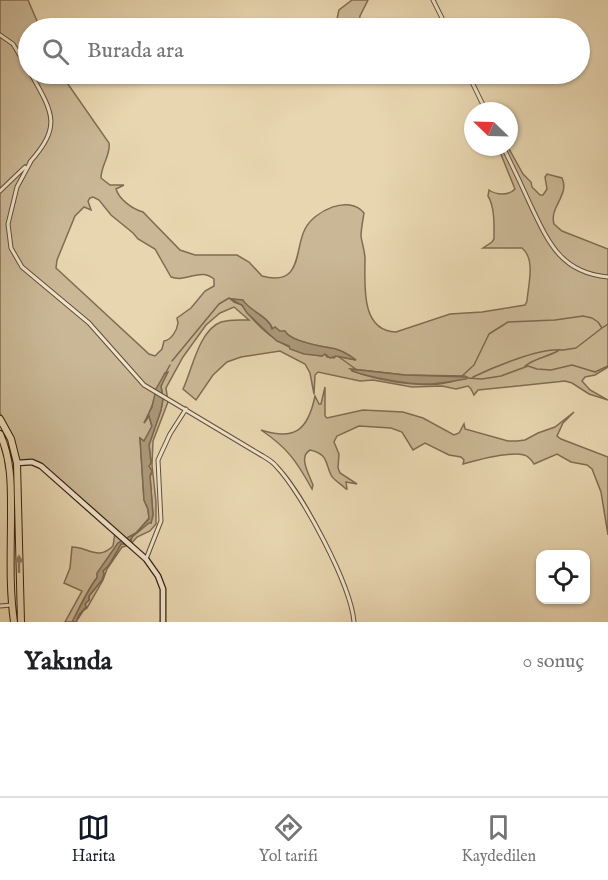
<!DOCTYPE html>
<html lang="tr">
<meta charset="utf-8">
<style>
:root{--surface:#fff;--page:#f2f2f2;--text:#202124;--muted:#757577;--line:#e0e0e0;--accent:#111827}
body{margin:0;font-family:"IM FELL English",serif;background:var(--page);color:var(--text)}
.controls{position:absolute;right:18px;bottom:18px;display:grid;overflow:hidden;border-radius:12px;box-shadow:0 2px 4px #0004}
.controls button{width:54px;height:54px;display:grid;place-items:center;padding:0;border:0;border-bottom:2px solid var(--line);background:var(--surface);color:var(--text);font:30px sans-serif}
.compass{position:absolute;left:464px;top:102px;width:54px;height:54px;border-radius:50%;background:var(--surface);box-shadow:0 2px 4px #0004;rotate:293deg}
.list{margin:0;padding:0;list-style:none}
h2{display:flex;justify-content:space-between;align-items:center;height:78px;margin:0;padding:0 24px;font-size:26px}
h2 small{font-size:20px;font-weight:400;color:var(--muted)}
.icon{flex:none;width:33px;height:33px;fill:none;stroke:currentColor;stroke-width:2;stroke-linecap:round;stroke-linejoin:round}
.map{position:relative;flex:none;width:608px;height:622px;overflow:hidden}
.search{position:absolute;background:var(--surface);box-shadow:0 2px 4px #0004;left:18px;right:18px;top:18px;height:66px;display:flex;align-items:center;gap:15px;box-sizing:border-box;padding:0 21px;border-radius:33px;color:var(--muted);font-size:22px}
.sheet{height:174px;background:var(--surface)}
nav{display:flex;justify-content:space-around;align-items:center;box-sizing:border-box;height:84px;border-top:2px solid var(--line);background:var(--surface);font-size:16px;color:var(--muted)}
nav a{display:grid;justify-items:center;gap:3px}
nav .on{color:var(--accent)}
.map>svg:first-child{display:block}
</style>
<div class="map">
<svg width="608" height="622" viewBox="0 0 608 622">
<rect width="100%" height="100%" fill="#e8d6b0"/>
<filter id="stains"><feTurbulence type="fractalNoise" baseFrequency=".00333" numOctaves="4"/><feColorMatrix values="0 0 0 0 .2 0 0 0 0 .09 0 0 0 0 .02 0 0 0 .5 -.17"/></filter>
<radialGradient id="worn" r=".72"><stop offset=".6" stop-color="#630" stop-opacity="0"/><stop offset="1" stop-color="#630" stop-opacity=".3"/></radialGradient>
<!-- green -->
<path fill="#cab795" stroke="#806c52" stroke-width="1.5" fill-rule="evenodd" d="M 0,0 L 28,0 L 40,28 L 28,28 L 28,74 L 61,74 L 109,143 C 111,155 101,165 101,178 L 110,185 L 124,185 L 116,189 C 119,199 132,209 143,212 L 180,250 L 195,255 L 237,255 L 249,262 L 262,276 C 303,287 294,250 305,229 C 314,211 349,194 364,213 C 363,220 361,229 361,236 C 362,244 365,251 365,259 C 365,284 360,331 396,332 L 450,314 L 482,312 L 525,305 L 527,301 C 528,286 536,259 522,248 L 483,248 L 492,242 L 494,239 C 494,226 495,207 488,196 L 489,190 C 496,195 509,196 515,189 L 498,147 L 508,147 L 523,174 L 531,182 L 532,187 L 540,195 L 543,195 L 547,189 L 545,177 L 547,174 L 562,178 C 570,195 549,207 554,224 L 562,231 L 608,249 L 608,367 L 595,375 L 585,377 L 582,381 L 590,390 L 608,400 L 589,394 L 572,383 L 565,381 L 478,390 L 474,395 L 471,389 L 468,386 L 456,389 L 442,386 L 412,387 L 373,380 L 360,381 L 318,372 L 315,375 L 314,394 L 310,373 L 305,364 L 280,351 L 241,357 L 227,362 L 213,375 L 196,400 L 183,389 C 192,370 199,330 221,322 C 231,319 240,320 249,320 L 234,307 L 220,313 L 206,325 L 183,357 L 166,388 L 168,402 L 153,441 L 152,465 L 156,502 L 156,524 L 150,531 L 137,537 L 130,545 L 122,547 L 107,569 L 103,580 L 87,608 L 83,611 L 76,622 L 79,615 L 86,607 L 85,603 L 89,600 L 89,596 L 102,580 L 104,574 L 103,571 L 110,563 L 121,544 L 131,542 L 132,537 L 149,522 L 151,523 L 153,515 L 150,476 L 152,473 L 149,466 L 151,462 L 149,445 L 161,410 L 163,399 L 161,386 L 167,373 L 165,373 C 157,390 153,407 144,423 L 149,416 L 152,427 L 144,441 L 140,438 L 144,500 L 148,509 L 149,518 L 136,533 L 118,543 L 98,573 L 97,578 C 92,582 76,613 74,620 L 72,622 L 65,622 L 82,591 L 64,583 L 70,568 L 72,547 C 88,547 98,561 113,546 L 115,533 L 35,463 L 20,463 L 14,439 L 0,413 ZM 93,197 L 99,200 L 111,215 L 133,233 L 138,239 L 155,249 L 171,277 C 187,283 200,267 214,279 L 214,286 L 205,291 L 191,308 L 177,318 L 178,323 C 177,331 171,340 164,341 L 162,349 L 155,356 L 149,354 L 56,268 L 57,260 L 75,216 L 84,207 L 91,210 L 88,201 L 90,198 ZM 231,299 L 242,300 C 249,311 268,316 273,329 L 276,328 L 280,332 L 285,331 C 290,341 319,346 330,348 C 339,349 349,355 356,360 L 336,356 L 334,358 L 327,357 L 325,354 L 322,356 C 288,352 261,333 242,305 L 234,302 ZM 352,369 L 405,375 L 464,376 C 437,393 381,381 352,371 Z
M 352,0 L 368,0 L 360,16 L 359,28 L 341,28 L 336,23 L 339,10 Z
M 325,387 L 325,416 L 327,418 L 363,410 L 403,412 L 423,418 L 454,435 L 459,433 L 464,424 L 465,429 L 508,441 L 517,441 L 525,440 L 538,433 L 555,427 L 574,412 L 563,423 L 557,436 L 561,439 L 608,457 L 608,535 L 601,492 L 592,469 L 587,465 L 571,462 L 557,454 L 534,464 C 532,461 529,456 524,455 C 509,451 477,460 463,464 L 464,460 L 461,457 L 449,455 L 425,443 L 413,450 L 402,432 L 391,428 L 359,426 L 337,436 L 334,442 L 339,454 L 338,468 L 340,473 L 357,484 L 346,482 L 347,489 L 346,489 C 342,484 334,481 331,475 C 325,462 328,454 310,450 C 298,457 309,474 313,485 L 312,489 C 297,462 288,448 261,430 C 295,441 308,430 315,396 L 319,404 L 321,404 Z"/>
<!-- water -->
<path fill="#ab9879" stroke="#7c684f" stroke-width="1.5" d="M 230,299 L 243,300 C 249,311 269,316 272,329 L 275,327 L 280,331 L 285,331 C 289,341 319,346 331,348 C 339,349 350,355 356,360 L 336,356 L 330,358 L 325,354 L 322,356 L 304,354 L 290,349 L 289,346 L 277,341 L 269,334 L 247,313 L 242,305 Z
M 350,369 L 405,375 L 467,377 L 466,379 C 452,381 438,385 423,384 C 410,384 358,376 350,369 Z
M 168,372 L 161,386 L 163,399 L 161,410 L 149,445 L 151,463 L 149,466 L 152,471 L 150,476 L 153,515 L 151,523 L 149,523 L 132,537 L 128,544 L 121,544 L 109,565 L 103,571 L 104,574 L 102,580 L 89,596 L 89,600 L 85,604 L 86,607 L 79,615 L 76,622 L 72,622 C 75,616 93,581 97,578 L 97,573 L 118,543 L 136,533 L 149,519 L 148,509 L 144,500 L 140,438 L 144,441 L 152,426 L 149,416 L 144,423 L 152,407 L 156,389 L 165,373 Z"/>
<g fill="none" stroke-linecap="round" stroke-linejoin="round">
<!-- stream -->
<path stroke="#7c684f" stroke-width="1.5" d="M 563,350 L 576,348 L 602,328
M 339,357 L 357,370
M 172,361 L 219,304 L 229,298 L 231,299
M 525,366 C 535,358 547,357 558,351
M 165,374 L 170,365
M 462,376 L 474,365 L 489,334 L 508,322 L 555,320 L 583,316 L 592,318 L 598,322 L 602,328 L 608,324
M 473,377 C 494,367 539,348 562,350
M 467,378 L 482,379 L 501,376 L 528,366 L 537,369 L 551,370 L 572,365 L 595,372 L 608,366"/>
<!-- street casing -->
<g stroke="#624e37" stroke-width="5">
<path id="street" d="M 433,0 L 447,28
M 0,35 L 13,44 L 28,69
M 468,74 L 486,111
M 503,147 C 513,167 522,186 531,206 C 549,244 562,273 608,277
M 31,161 L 17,187 L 8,224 L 11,248 L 22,267 L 89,323 L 144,385 L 261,455 C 266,458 272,461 276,466 C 302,493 351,585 354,622
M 30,162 C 62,126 53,113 31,74
M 0,191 L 25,167
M 146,559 L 161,521 L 158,460 L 170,434 L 186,409
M 0,606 L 12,605"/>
</g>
<!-- secondary casing -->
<g stroke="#35210f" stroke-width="7">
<path id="secondary" d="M 17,463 L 32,462 L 41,466 L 146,559 L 158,576 L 163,589 L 163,622"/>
</g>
<!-- highway casing -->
<g stroke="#35210f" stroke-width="8">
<path id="highway" d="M 0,419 L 11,439 L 17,463 L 21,622
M 0,434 C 12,461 11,487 11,516 C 11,551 9,587 14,622"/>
</g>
<!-- street -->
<use href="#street" stroke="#f0e4cc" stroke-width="3"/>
<!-- secondary -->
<use href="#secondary" stroke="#f0e4cc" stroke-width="4.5"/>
<!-- highway -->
<use href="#highway" stroke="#e8d6b0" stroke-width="6"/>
</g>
<!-- one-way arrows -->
<defs><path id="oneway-solid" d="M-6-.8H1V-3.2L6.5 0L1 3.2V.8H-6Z" transform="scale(1.5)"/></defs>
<use fill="#8e7c60" href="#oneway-solid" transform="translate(19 564) rotate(-90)"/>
<rect width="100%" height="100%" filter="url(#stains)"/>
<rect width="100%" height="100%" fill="url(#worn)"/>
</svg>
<div class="controls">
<button><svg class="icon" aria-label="locate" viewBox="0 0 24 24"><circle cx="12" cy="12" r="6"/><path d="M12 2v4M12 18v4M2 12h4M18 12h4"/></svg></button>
</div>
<svg class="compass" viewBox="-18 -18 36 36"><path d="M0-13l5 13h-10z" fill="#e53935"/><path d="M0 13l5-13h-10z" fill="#757577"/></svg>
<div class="search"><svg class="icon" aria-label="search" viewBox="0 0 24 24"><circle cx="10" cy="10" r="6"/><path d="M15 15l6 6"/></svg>Burada ara</div>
</div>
<section class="sheet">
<h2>Yakında<small>0 sonuç</small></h2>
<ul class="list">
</ul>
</section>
<nav>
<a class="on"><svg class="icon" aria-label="map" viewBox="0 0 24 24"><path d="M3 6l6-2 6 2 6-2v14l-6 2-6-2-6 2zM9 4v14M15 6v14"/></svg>Harita</a>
<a><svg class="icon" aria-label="directions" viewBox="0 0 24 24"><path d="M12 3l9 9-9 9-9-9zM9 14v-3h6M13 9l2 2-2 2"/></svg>Yol tarifi</a>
<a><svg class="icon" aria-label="saved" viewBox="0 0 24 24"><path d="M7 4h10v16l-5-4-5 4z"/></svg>Kaydedilen</a>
</nav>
